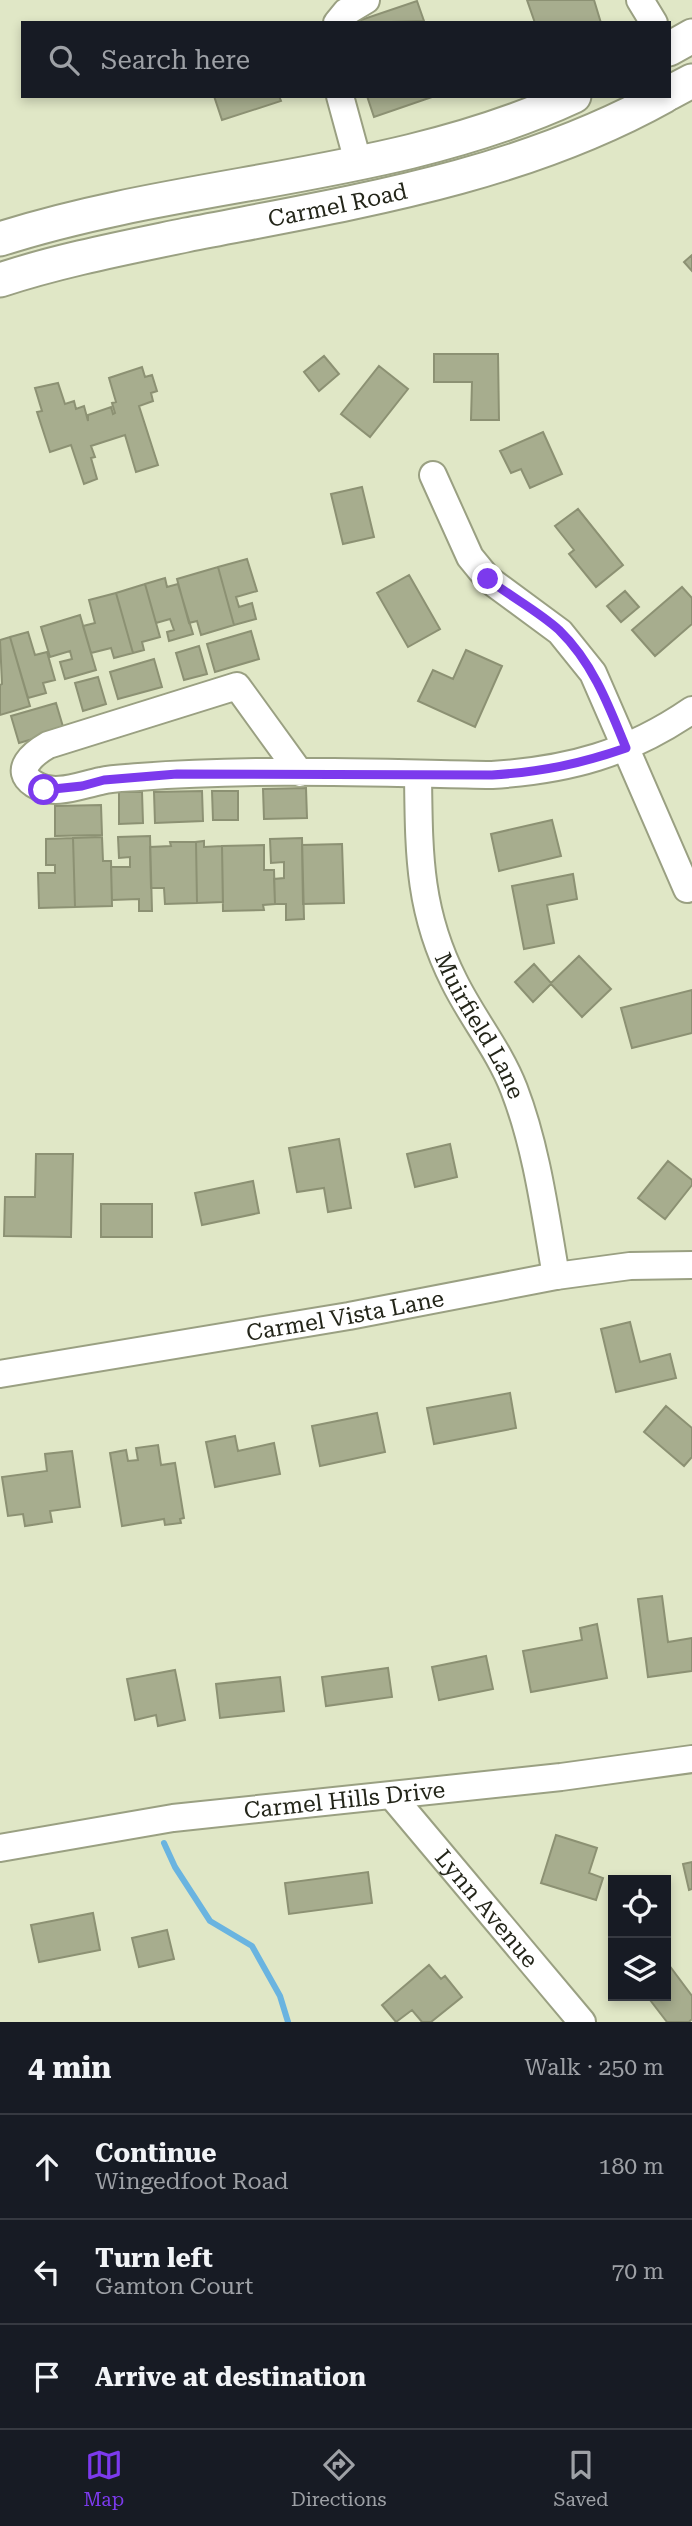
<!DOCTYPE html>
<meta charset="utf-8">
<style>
:root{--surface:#171b24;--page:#20242c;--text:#f1f3f6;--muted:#9ea1a6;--line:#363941;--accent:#7c3aed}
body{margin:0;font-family:"Roboto Serif",serif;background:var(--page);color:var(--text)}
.controls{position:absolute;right:21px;bottom:21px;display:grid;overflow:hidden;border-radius:0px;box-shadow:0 4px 10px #0003}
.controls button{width:63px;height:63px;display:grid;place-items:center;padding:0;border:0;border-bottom:2px solid var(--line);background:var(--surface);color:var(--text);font:35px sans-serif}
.stop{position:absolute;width:21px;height:21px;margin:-16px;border:5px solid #7c3aed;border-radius:50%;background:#fff}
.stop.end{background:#7c3aed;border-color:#fff;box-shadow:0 2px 7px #0008}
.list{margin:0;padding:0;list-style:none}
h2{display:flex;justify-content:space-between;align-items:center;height:91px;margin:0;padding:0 28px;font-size:30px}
h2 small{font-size:23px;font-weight:400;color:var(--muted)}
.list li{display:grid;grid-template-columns:46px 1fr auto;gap:21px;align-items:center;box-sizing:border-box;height:105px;padding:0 28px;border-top:2px solid var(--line)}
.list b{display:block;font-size:26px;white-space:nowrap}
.list p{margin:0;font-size:23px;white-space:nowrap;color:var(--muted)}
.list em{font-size:23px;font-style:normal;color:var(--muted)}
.icon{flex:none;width:38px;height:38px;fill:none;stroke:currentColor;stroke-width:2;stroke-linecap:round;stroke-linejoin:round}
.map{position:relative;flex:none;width:692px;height:2022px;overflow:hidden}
.search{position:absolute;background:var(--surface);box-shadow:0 4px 10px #0003;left:21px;right:21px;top:21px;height:77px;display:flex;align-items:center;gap:18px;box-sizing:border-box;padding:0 24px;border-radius:0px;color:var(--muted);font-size:26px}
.sheet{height:406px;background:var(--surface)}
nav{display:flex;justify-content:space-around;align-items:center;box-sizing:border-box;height:98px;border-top:2px solid var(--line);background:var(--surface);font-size:19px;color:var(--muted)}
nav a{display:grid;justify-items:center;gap:4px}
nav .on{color:var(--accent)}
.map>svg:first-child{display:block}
</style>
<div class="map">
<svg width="692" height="2022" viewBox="0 0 692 2022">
<rect width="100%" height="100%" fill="#e0e7c6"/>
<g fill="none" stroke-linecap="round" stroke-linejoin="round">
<!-- stream -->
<path stroke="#6ab4e0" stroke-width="6" d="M 164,1843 L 175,1867 L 210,1921 L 252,1946 L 280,1996 L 288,2022"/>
</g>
<!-- building -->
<path fill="#a7ad8e" stroke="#8c9173" stroke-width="2" d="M 527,0 L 594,0 L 601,23 L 535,23 Z
M 417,1 L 424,21 L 358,23 L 358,21 Z
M 214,96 L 279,96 L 281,101 L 222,120 Z
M 367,96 L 432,96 L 432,97 L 374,117 Z
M 692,255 L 692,271 L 684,262 Z
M 434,354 L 498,354 L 499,420 L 471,420 L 472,382 L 434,382 Z
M 324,356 L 339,374 L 319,391 L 304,372 Z
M 379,366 L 408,389 L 370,437 L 341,414 Z
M 142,367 L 145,377 L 152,375 L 157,391 L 151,393 L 153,401 L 139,406 L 158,465 L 136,472 L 125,435 L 91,446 L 95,457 L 91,458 L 97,479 L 84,484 L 71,445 L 50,452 L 37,412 L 42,411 L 35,388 L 58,383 L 65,404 L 74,401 L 76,409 L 84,406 L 88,421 L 88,415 L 111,407 L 113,414 L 115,413 L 112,403 L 116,402 L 109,378 Z
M 543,432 L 562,474 L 530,488 L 521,469 L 511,473 L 500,451 Z
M 362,487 L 374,537 L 343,544 L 331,494 Z
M 578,509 L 623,565 L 596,587 L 569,554 L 574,550 L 555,526 Z
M 247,559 L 257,591 L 236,597 L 239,607 L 252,603 L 256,619 L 234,625 L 218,567 Z
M 218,567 L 234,625 L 201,635 L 197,621 L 189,623 L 177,579 Z
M 409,575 L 440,629 L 408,647 L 377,593 Z
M 165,578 L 167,587 L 178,584 L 193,634 L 169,641 L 167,632 L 174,630 L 170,619 L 156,623 L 145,584 Z
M 145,584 L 160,637 L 142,642 L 144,650 L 133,653 L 116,593 Z
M 682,587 L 692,598 L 692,624 L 655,656 L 632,630 Z
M 625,591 L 639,607 L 621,622 L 607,606 Z
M 116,593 L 133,653 L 114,658 L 111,648 L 91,653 L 83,626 L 95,623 L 89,600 Z
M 80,615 L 96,670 L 65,679 L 60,662 L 72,659 L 70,651 L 50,657 L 41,627 Z
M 251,631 L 259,659 L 215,672 L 207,644 Z
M 28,632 L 35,655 L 47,652 L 55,680 L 43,683 L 46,693 L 28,698 L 10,637 Z
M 10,637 L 30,706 L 0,715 L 0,685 L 2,684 L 0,640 Z
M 199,646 L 207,674 L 184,680 L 176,653 Z
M 466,650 L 502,666 L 475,727 L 418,701 L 433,670 L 453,679 Z
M 154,659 L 162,687 L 118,699 L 110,672 Z
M 98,677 L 106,704 L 83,711 L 75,683 Z
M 56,703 L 64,730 L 19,743 L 11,716 Z
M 306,788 L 307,818 L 264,819 L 263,789 Z
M 202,791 L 203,821 L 155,823 L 154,792 Z
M 212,791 L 238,791 L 238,820 L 213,820 Z
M 119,792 L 142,792 L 143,823 L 119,824 Z
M 101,805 L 102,835 L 55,836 L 55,806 Z
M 552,820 L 561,856 L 499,871 L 491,834 Z
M 150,836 L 152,911 L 139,911 L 139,899 L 112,900 L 111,867 L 130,867 L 130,857 L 119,858 L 118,837 Z
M 102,837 L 103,861 L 111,861 L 112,906 L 75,907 L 73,838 Z
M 73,838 L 75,907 L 39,908 L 38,873 L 55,873 L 55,865 L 46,865 L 46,839 Z
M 302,838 L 304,919 L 286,920 L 286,904 L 275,904 L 274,879 L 284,878 L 284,862 L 271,863 L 270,839 Z
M 204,841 L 204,847 L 222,846 L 223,902 L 197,903 L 196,842 Z
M 170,842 L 196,842 L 197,903 L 165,904 L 164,888 L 151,888 L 150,847 L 171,846 Z
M 342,844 L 344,903 L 303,904 L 302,845 Z
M 264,845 L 264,870 L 274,870 L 275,904 L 263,905 L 264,910 L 223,911 L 222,846 Z
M 573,874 L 577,899 L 547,905 L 554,943 L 524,949 L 512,886 Z
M 579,956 L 611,989 L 582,1017 L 551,984 L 533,1002 L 515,982 L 534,964 L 551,983 Z
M 692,990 L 692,1033 L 632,1048 L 621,1008 Z
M 339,1139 L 351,1208 L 328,1212 L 324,1188 L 297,1192 L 289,1148 Z
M 450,1144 L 457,1177 L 415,1187 L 407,1154 Z
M 36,1154 L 73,1154 L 71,1237 L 4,1236 L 5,1197 L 35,1197 Z
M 668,1161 L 692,1180 L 692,1185 L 665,1219 L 638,1198 Z
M 253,1181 L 259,1213 L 202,1225 L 195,1193 Z
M 101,1204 L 152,1204 L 152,1237 L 101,1237 Z
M 630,1322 L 640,1362 L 670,1354 L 676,1378 L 616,1392 L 601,1329 Z
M 510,1393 L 516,1428 L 434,1444 L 427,1408 Z
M 666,1406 L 692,1428 L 692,1457 L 684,1466 L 644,1432 Z
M 377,1413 L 385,1452 L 320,1466 L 312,1426 Z
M 235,1436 L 238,1451 L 274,1443 L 280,1474 L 215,1487 L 206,1442 Z
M 158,1445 L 161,1465 L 175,1463 L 184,1518 L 180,1519 L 181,1523 L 165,1525 L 164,1519 L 122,1526 L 110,1453 L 126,1450 L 128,1461 L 138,1460 L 136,1448 Z
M 72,1451 L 80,1507 L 50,1511 L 52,1522 L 25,1526 L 23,1514 L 8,1516 L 2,1477 L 47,1471 L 45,1454 Z
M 662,1596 L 668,1642 L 692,1638 L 692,1671 L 648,1677 L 638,1599 Z
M 597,1624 L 607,1678 L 531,1692 L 523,1651 L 582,1640 L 580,1628 Z
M 486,1656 L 493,1689 L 439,1700 L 432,1667 Z
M 388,1668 L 392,1697 L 326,1706 L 322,1677 Z
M 175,1670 L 185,1720 L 158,1726 L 156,1715 L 135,1720 L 127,1679 Z
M 280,1677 L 284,1711 L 220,1718 L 216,1684 Z
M 556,1835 L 597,1848 L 589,1873 L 603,1878 L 596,1900 L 541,1883 Z
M 692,1862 L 692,1889 L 689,1890 L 683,1864 Z
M 368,1872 L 372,1903 L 289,1914 L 285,1883 Z
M 93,1913 L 100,1950 L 39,1962 L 31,1925 Z
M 167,1930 L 174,1959 L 139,1967 L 132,1938 Z
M 666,1961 L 692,1996 L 692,2019 L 689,2022 L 667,2022 L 647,1996 L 666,1996 Z
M 429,1965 L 441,1979 L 445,1976 L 462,1997 L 431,2022 L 422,2022 L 412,2010 L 396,2022 L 382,2005 Z"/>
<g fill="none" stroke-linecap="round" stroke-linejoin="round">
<!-- minor casing -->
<g stroke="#9aa082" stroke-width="30">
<g id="minor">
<path d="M 640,0 L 654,23"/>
<path d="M 337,23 L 346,12 L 366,0"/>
<path d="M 340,96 L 358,162"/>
<path d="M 433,475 L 470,557 L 488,579 L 560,632 L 593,673 L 687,889"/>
<path d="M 300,773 L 237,686 L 48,745 C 34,753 12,770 34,784 C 54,797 80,785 101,781 C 113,778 126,778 139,777 C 256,768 375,773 492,775 C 569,770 628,754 692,710"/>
<path id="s1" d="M 418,774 C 419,852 418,910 454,981 C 472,1018 499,1050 514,1089 C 537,1149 545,1213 556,1276"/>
<path id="s2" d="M 0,1374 L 349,1316 L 556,1276 L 630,1266 L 692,1265"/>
<path id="s3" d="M 392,1796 L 582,2022"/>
<path id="s4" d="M 0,1848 L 173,1818 L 561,1777 L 692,1759"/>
</g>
</g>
<!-- major casing -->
<g stroke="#9aa082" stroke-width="37">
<g id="major">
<path d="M 669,49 L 692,36"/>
<path d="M 669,93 L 692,81"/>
<path d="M 0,239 C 188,179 393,180 574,96"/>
<path id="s5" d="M 0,280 C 61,260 124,248 186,235 C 349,203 517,178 664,96"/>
</g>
</g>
<!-- minor -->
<use href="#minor" stroke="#fff" stroke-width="26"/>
<!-- major -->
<use href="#major" stroke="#fff" stroke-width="33"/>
</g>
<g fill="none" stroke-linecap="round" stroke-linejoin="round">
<!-- route -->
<path stroke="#7c3aed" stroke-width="9" d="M 44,790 L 82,786 L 104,780 L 177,774 L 492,775 C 541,772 580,764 626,748 C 609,706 593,663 559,630 C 538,611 511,597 488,579"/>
</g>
<g text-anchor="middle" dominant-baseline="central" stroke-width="7" stroke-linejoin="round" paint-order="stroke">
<!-- street labels -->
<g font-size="23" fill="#232519" stroke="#eef4d3">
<text stroke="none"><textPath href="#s5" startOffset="346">Carmel Road</textPath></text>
<text stroke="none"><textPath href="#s1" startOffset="264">Muirfield Lane</textPath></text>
<text stroke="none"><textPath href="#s2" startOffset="350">Carmel Vista Lane</textPath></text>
<text stroke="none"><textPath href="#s4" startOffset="348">Carmel Hills Drive</textPath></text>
<text stroke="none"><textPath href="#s3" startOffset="147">Lynn Avenue</textPath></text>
</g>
</g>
</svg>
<div class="controls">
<button><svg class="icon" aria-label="locate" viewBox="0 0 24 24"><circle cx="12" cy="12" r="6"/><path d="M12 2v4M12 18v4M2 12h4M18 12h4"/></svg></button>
<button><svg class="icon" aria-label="layers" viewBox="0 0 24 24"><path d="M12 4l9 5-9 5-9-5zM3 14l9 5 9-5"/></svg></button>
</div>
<div class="stop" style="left:44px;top:790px"></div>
<div class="stop end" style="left:488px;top:579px"></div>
<div class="search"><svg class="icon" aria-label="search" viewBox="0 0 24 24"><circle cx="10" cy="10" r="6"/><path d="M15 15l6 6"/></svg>Search here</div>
</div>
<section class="sheet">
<h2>4 min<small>Walk · 250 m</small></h2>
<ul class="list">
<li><svg class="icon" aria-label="ahead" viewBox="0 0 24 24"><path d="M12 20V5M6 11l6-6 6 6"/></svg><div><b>Continue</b><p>Wingedfoot Road</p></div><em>180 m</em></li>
<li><svg class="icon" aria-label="left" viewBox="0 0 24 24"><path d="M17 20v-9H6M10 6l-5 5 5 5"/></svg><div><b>Turn left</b><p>Gamton Court</p></div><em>70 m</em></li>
<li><svg class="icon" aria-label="arrive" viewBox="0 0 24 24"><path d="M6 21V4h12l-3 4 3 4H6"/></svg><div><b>Arrive at destination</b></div></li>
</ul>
</section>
<nav>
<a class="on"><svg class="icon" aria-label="map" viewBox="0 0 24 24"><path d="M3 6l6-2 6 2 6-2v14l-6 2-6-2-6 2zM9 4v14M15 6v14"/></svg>Map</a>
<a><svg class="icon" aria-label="directions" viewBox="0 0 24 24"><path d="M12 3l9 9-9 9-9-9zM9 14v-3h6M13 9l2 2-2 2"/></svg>Directions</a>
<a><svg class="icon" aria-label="saved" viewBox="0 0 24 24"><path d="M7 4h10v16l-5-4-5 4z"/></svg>Saved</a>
</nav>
